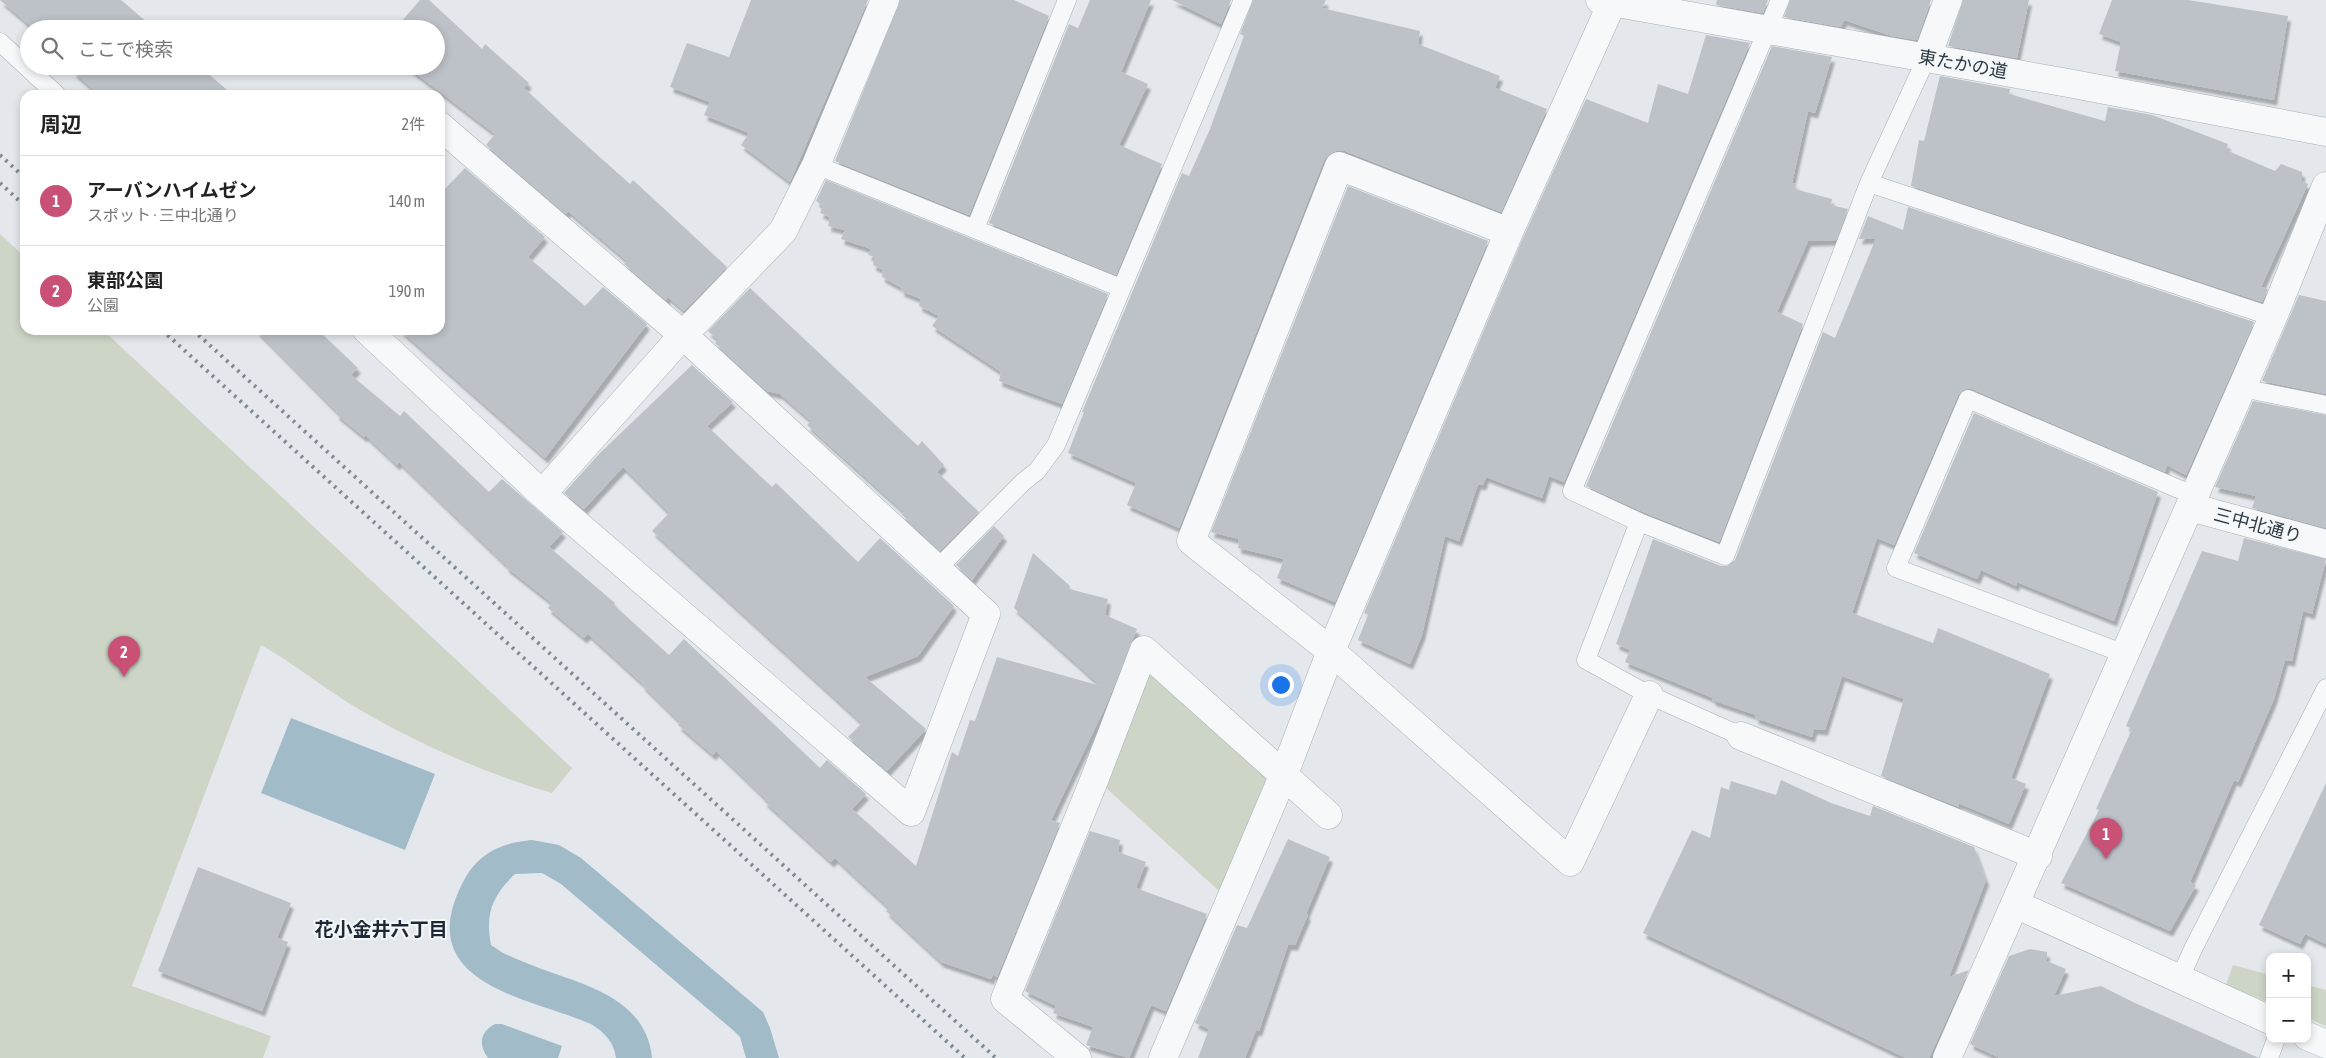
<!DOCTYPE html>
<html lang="ja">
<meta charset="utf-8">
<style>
:root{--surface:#fff;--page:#f2f2f2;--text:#222;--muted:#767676;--line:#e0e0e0;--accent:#c95176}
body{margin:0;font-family:"Asap Condensed","Noto Sans JP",sans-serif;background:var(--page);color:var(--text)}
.controls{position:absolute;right:15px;bottom:15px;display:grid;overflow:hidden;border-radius:10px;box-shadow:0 2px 8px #0003}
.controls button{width:45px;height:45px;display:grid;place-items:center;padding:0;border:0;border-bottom:1px solid var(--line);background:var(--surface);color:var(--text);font:25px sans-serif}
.you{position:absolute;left:1280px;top:684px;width:18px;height:18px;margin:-12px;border:4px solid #fff;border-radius:50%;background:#1a73e8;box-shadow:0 0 0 8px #1a73e833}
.badge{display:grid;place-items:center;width:32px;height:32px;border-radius:50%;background:var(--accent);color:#fff;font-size:16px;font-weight:700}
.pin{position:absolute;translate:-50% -41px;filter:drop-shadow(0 1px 2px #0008)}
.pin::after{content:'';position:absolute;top:26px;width:18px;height:15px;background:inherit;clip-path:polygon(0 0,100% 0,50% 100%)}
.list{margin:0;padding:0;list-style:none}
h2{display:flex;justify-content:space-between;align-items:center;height:65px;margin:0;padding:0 20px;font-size:21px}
h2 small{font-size:16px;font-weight:400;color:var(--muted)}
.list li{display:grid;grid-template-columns:32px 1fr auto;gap:15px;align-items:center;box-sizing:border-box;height:90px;padding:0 20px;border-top:1px solid var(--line)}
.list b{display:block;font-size:19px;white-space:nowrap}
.list p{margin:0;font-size:16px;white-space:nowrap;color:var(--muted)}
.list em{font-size:16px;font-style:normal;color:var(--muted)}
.icon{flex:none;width:28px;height:28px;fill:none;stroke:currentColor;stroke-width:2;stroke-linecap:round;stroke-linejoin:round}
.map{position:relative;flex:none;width:2326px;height:1058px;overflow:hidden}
.search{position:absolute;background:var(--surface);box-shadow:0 2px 8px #0003;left:20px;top:20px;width:425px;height:55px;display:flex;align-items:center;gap:12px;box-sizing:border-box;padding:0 18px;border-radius:28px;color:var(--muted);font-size:19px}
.panel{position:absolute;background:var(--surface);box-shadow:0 2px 8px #0003;left:20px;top:90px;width:425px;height:245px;border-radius:15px}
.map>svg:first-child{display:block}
</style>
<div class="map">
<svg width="2326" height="1058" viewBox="0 0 2326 1058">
<defs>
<filter id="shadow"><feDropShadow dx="3" dy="5.5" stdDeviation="1" flood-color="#0004"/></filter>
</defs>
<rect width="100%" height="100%" fill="#e4e8ec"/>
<!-- green -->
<path fill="#ccd5c6" d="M 0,234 L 25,257 L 25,330 L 103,330 L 572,768 L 552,793 C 484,773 421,745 360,710 C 326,690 295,664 261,645 L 132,986 L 271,1036 L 263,1058 L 0,1058 Z
M 1144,650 L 1284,774 L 1229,900 L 1095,778 Z
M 2233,965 L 2270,975 L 2270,1003 L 2226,985 Z
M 2307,985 L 2326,990 L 2326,1026 L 2307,1018 Z"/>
<!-- water -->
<path fill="#a1bbc9" d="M 291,718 L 435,774 L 405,850 L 261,793 Z
M 532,840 L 559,845 L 581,858 L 763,1012 L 770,1028 L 779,1058 L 746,1058 L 740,1037 L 734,1031 L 561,884 L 542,873 L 515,874 C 492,896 485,914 491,945 L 503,953 C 519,960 536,967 553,973 C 596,988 647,1004 652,1058 L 616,1058 C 614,1042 605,1033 591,1024 C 527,997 412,984 462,884 C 477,854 499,843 532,840 Z
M 495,1024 L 502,1024 L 562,1046 L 558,1058 L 488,1058 C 478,1044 480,1032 495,1024 Z"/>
<!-- building -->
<path fill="#bcc2c8" filter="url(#shadow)" d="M 0,0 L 121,0 L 155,29 L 34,29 Z
M 420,0 L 429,0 L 482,49 L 485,44 L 529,83 L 524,88 L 575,135 L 630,184 L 633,180 L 727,267 L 684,311 L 668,297 L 666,300 L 624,264 L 627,261 L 568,211 L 566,214 L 486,145 L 495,134 L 406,66 L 436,66 L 436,29 L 395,29 Z
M 751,0 L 868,0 L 790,182 L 741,145 L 749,133 L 704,115 L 710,102 L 670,87 L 687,43 L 729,57 Z
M 900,0 L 1014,0 L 1049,16 L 969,215 L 835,161 Z
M 1090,0 L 1151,0 L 1121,72 L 1148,84 L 1119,145 L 1162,164 L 1116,275 L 989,223 L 1069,24 L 1078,28 Z
M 1172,0 L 1231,0 L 1221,24 Z
M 1253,0 L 1326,0 L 1322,8 L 1420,31 L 1418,44 L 1500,76 L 1495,88 L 1547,109 L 1501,212 L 1345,151 L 1336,151 L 1329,154 L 1324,160 L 1179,528 L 1127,505 L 1136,483 L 1068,453 L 1084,412 L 1082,412 L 1182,173 L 1189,176 L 1210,129 L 1244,36 L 1240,34 Z
M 1717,0 L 1768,0 L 1763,13 L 1716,5 Z
M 1790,0 L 1931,0 L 1917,40 L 1892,36 L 1844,20 L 1841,27 L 1784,17 Z
M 1963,0 L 2029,0 L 2017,58 L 1948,46 Z
M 2112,0 L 2188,0 L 2288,16 L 2274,100 L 2115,71 L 2121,42 L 2099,34 Z
M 1706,35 L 1750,43 L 1564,482 L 1549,476 L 1542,498 L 1486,477 L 1483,485 L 1478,484 L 1459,541 L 1445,536 L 1422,635 L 1410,664 L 1358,640 L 1368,615 L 1364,613 L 1523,238 L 1586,99 L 1648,123 L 1658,84 L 1688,94 Z
M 1772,46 L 1832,57 L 1815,113 L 1808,111 L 1792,183 L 1796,184 L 1795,189 L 1832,199 L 1831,205 L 1848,209 L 1836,240 L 1808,241 L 1777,312 L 1803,324 L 1719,542 L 1643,512 L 1586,486 Z
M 78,66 L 199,66 L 233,95 L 100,95 L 73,72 L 80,67 Z
M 1940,76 L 2010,89 L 2009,94 L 2105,121 L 2108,107 L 2152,115 L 2228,144 L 2226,150 L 2275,171 L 2281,164 L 2302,172 L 2302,181 L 2308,184 L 2261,287 L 2268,289 L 2262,302 L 1911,186 L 1919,140 L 1924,141 Z
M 465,168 L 545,237 L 528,257 L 585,306 L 603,287 L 647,324 L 545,458 L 400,330 L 440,330 L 440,194 Z
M 826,180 L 1108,294 L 1062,404 L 999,381 L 1001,372 L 932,326 L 939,316 L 919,306 L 921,299 L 901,291 L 902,288 L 882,277 L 883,270 L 873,265 L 875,257 L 868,255 L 871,249 L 841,239 L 845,230 L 828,226 L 830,217 L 820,213 L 823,206 L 816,201 Z
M 1348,186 L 1488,241 L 1335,602 L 1277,578 L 1284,559 L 1238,548 L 1239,539 L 1211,532 Z
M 1908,207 L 2254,322 L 2186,475 L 2167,465 L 2165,472 L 1972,389 L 1966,389 L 1958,395 L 1894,545 L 1877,538 L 1852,613 L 1933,643 L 1938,628 L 2050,674 L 2011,778 L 2026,784 L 2009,824 L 1958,803 L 1959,807 L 1881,776 L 1904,699 L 1842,676 L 1825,730 L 1814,729 L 1812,737 L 1755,718 L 1756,715 L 1712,700 L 1713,698 L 1625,662 L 1630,650 L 1616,644 L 1653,539 L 1721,566 L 1727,566 L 1735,560 L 1823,332 L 1835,338 L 1876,238 L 1859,239 L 1868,216 L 1903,230 Z
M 750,288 L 918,446 L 922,441 L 944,465 L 937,472 L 979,512 L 940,551 L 902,515 L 904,512 L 807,425 L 811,421 L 780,394 L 767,391 L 715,343 L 718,340 L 708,331 Z
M 2299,295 L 2326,301 L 2326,394 L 2262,381 Z
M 256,330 L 318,330 L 358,368 L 351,375 L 400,416 L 404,411 L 489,492 L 502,479 L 563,532 L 549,547 L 615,603 L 614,605 L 669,655 L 684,639 L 820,768 L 827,760 L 866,794 L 852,809 L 916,866 L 952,752 L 958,756 L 970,720 L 975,721 L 997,657 L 1101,686 L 1014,608 L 1033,553 L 1070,586 L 1069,589 L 1108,599 L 1105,615 L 1137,629 L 1107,703 L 1051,820 L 1060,823 L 997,977 L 993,974 L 991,979 L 941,962 L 886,911 L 889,908 L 835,858 L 831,862 L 764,801 L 766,799 L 716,751 L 713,755 L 678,725 L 680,722 L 642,685 L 643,684 L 588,634 L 584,638 L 548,608 L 552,603 L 506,567 L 507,566 L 399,462 L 397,465 L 365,435 L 364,437 L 336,414 L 337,412 Z
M 692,365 L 733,402 L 707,426 L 772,487 L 776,483 L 858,562 L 880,538 L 954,606 L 918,656 L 865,677 L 926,729 L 887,771 L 848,737 L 862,723 L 652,531 L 669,513 L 623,467 L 584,509 L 564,493 L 599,454 Z
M 2253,401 L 2326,415 L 2326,528 L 2252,508 L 2256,496 L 2215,487 Z
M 1974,413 L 2158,492 L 2114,621 L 2017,582 L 2016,586 L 1981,570 L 1977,579 L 1914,553 Z
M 994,526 L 1004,536 L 972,580 L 956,565 Z
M 2244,538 L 2326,559 L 2312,614 L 2303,611 L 2292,661 L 2285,660 L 2274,699 L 2238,782 L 2234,780 L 2190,882 L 2196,885 L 2170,931 L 2061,883 L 2099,810 L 2096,809 L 2132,729 L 2126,726 L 2202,551 L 2238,561 Z
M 1781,780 L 1831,803 L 1870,816 L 1873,806 L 1974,847 L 1986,880 L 1949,977 L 1969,970 L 1929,1058 L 1906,1058 L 1643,933 L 1692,830 L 1710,838 L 1721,787 L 1729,790 L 1731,781 L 1776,795 Z
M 2326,783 L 2326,944 L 2305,934 L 2300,944 L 2259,925 Z
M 1090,831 L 1120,840 L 1118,852 L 1146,862 L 1136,888 L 1207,914 L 1166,1011 L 1151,1005 L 1129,1058 L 1086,1045 L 1093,1027 L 1053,1013 L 1056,1006 L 1025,991 Z
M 1288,839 L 1330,857 L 1306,914 L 1308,915 L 1295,945 L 1288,945 L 1259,1031 L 1256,1030 L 1245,1058 L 1198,1058 L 1209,1029 L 1195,1023 L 1237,925 L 1247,928 Z
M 198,867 L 291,903 L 277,938 L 288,942 L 262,1011 L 158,971 Z
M 2030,949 L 2047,952 L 2047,961 L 2066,969 L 2054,996 L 2101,986 L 2135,1003 L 2259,1058 L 2000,1058 L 1970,1044 L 2009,956 Z"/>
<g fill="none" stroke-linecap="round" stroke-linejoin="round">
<!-- lane casing -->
<g stroke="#a9b0b6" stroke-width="19">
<path id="lane" d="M 1780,0 L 1572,491 L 1639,522 L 1725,556 L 1869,183 L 1927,57
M 0,42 L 57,95
M 816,165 L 1121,288
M 1869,183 L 2273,317
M 975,229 L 1067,0
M 2242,388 L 2326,405
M 1639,522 L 1586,660 L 1649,695 L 1741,736
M 937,569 L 1023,482 L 1037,471 L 1056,445 L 1243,0
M 2125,654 L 1896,568 L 1968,399 L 2195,496
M 2179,980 L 2194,947 L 2326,688
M 2269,1058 L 2276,1039"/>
</g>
<!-- street casing -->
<g stroke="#a9b0b6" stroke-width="29">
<path id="street" d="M 1600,0 L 2068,83 L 2326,132
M 1927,57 L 1948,0
M 1509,232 L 1339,166 L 1191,541 L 1331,651 L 1570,862 L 1649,695
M 367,330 L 542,494 L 911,812 L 986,614 L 683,335 L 440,126
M 542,494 L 683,335 L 783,231 L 816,165 L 885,0
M 2190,507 L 2326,544
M 1741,736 L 2038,856
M 2015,904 L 2270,1020
M 2307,1036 L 2326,1044
M 1077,1058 L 1005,999 L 1095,778 L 1144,650 L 1328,815
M 1163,1058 L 1284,774 L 1331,651 L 1509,232 L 1612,3
M 1947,1058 L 2273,317 L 2326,186"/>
</g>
<!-- lane -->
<use href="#lane" stroke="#f7f8fa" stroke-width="18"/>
<!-- street -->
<use href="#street" stroke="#f7f8fa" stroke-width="28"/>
<!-- rail -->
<path stroke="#7e8a95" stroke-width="4" stroke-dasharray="2.5 5" stroke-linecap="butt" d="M 0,155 L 25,178
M 0,183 L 25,206
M 162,330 L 965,1058
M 193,330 L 996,1058"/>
</g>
<g text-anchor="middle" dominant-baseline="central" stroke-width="4" stroke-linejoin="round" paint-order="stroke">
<!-- street labels -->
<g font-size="18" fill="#2c3943" stroke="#f4f7f9">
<text transform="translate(1963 64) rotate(10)">東たかの道</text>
<text transform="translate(2258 525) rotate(15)">三中北通り</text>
</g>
<!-- neighbourhood labels -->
<g font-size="19" font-weight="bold" fill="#1e2935" stroke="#f4f7f9">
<text x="381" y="929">花小金井六丁目</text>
</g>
</g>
</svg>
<div class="controls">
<button>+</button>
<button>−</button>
</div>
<div class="you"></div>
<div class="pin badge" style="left:2106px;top:859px">1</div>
<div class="pin badge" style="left:124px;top:677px">2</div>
<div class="search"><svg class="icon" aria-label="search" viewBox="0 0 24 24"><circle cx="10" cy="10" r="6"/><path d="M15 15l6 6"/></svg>ここで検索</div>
<section class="panel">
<h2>周辺<small>2件</small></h2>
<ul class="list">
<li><span class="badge">1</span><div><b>アーバンハイムゼン</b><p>スポット · 三中北通り</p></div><em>140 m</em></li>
<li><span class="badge">2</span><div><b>東部公園</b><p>公園</p></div><em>190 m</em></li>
</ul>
</section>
</div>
